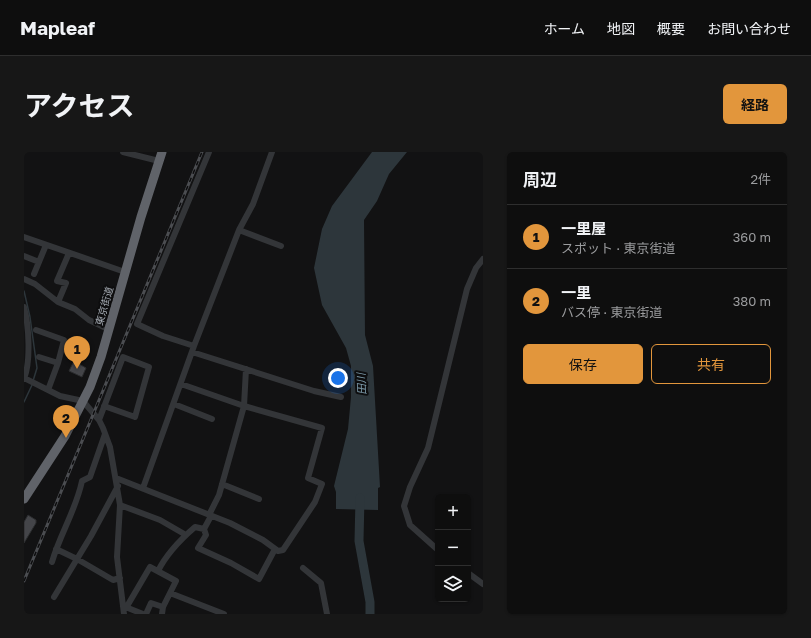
<!DOCTYPE html>
<html lang="ja">
<meta charset="utf-8">
<style>
:root{--surface:#0e0e0e;--page:#171717;--text:#f1f3f6;--muted:#9b9c9e;--line:#2e2e2e;--accent:#e2963c}
body{margin:0;font-family:"Golos Text","Noto Sans JP",sans-serif;background:var(--page);color:var(--text)}
.controls{position:absolute;right:12px;bottom:12px;display:grid;overflow:hidden;border-radius:6px;box-shadow:0 1px 3px #0004}
.controls button{width:36px;height:36px;display:grid;place-items:center;padding:0;border:0;border-bottom:1px solid var(--line);background:var(--surface);color:var(--text);font:20px sans-serif}
.you{position:absolute;left:314px;top:226px;width:14px;height:14px;margin:-10px;border:3px solid #fff;border-radius:50%;background:#1a73e8;box-shadow:0 0 0 6px #1a73e833}
.badge{display:grid;place-items:center;width:26px;height:26px;border-radius:50%;background:var(--accent);color:#111;font-size:13px;font-weight:700}
.pin{position:absolute;translate:-50% -33px;filter:drop-shadow(0 1px 2px #0008)}
.pin::after{content:'';position:absolute;top:21px;width:14px;height:12px;background:inherit;clip-path:polygon(0 0,100% 0,50% 100%)}
.list{margin:0;padding:0;list-style:none}
h2{display:flex;justify-content:space-between;align-items:center;height:52px;margin:0;padding:0 16px;font-size:17px}
h2 small{font-size:13px;font-weight:400;color:var(--muted)}
.list li{display:grid;grid-template-columns:26px 1fr auto;gap:12px;align-items:center;box-sizing:border-box;height:64px;padding:0 16px;border-top:1px solid var(--line)}
.list b{display:block;font-size:15px;white-space:nowrap}
.list p{margin:0;font-size:13px;white-space:nowrap;color:var(--muted)}
.list em{font-size:13px;font-style:normal;color:var(--muted)}
.actions{display:flex;gap:8px;padding:12px 16px}
.actions a{flex:1;padding:9px 0;border:1px solid var(--accent);border-radius:6px;text-align:center;font-size:14px;color:var(--accent)}
.actions .main{background:var(--accent);color:#111}
.icon{flex:none;width:22px;height:22px;fill:none;stroke:currentColor;stroke-width:2;stroke-linecap:round;stroke-linejoin:round}
.map{position:relative;flex:none;width:459px;height:462px;overflow:hidden;border-radius:6px}
header{display:flex;align-items:center;gap:24px;box-sizing:border-box;height:56px;padding:0 20px;background:var(--surface);border-bottom:1px solid var(--line)}
header strong{font-size:19px}
nav{display:flex;gap:22px;margin-inline-start:auto;font-size:14px}
.intro{display:flex;align-items:center;justify-content:space-between;box-sizing:border-box;height:96px;padding:0 24px}
h1{margin:0;font-size:28px}
.button{padding:10px 18px;border-radius:6px;background:var(--accent);color:#111;font-size:14px;font-weight:700}
main{display:flex;gap:24px;padding:0 24px}
aside{flex:1;background:var(--surface);border-radius:6px;box-shadow:0 1px 3px #0004}
.map>svg:first-child{display:block}
</style>
<header>
<strong>Mapleaf</strong>
<nav><a>ホーム</a><a>地図</a><a>概要</a><a>お問い合わせ</a></nav>
</header>
<div class="intro"><h1>アクセス</h1><a class="button">経路</a></div>
<main>
<div class="map">
<svg width="459" height="462" viewBox="0 0 459 462">
<rect width="100%" height="100%" fill="#121213"/>
<!-- water -->
<path fill="#2d363b" d="M 348,0 L 383,0 L 365,22 L 353,49 L 340,68 L 341,183 L 349,214 L 356,335 L 354,336 L 354,358 L 312,357 L 312,340 L 310,334 L 324,277 L 327,245 L 327,214 L 322,196 L 298,153 L 290,116 L 298,77 L 308,54 Z"/>
<g fill="none" stroke-linecap="round" stroke-linejoin="round">
<!-- stream -->
<path stroke="#2d363b" stroke-width="1.5" d="M 0,139 L 6,165 L 13,216 L 9,229
M 0,250 L 8,233"/>
<!-- river -->
<path stroke="#2d363b" stroke-width="9" d="M 336,346 L 335,389 L 346,450 L 346,462"/>
</g>
<!-- building -->
<path fill="#444549" stroke="#2c2d2f" d="M 50,209 L 62,216 L 58,225 L 45,219 Z
M 4,363 L 12,368 L 12,371 L 0,391 L 0,370 Z"/>
<g fill="none" stroke-linecap="round" stroke-linejoin="round">
<!-- minor -->
<path stroke="#333538" stroke-width="6" d="M 99,0 L 135,9
M 215,78 L 257,94
M 0,85 L 101,120
M 0,104 L 15,110
M 10,122 L 22,93
M 0,127 L 11,132 L 34,150 L 51,157 L 65,168 L 84,177
M 34,150 L 42,131 L 33,129 L 45,101
M 0,155 C 5,174 7,209 0,227
M 12,178 L 40,188 L 34,211 L 24,238
M 170,194 L 139,184 L 113,172 L 185,0
M 168,200 L 290,239 L 317,245
M 15,205 L 34,211
M 0,226 L 36,244 L 59,249 L 75,268 L 79,276 L 86,295 L 96,353 L 93,405 L 100,462
M 157,232 L 220,254 L 195,343 L 185,363
M 150,252 L 188,267
M 75,268 L 99,205 L 125,215 L 111,265 L 80,254
M 92,326 L 206,371 L 239,388 L 254,399 L 259,398 L 291,350 L 298,332 L 284,326 L 298,276 L 220,254 L 222,217
M 198,332 L 235,347
M 119,336 L 170,194 L 215,78 L 229,52 L 248,0
M 96,353 L 136,368 L 162,383
M 187,364 L 180,377 L 182,383 L 174,396 L 207,411 L 235,427 L 251,397
M 32,397 L 53,407 L 89,428 L 96,426
M 414,398 L 386,373 L 380,354 L 386,335 L 404,296 L 443,137 L 452,116 L 459,107
M 28,410 C 36,382 52,358 58,329 L 66,325 L 81,282
M 279,416 L 297,431 L 303,462
M 134,419 C 142,403 157,387 171,375 L 180,377
M 444,421 L 459,432
M 146,441 L 200,462
M 30,445 L 67,384 L 94,334
M 99,454 L 119,462
M 102,456 L 126,415 L 152,429 L 139,455
M 122,462 L 127,451 L 139,455 L 138,462"/>
<!-- highway -->
<path stroke="#606369" stroke-width="9" d="M 0,347 L 41,284 L 66,235 L 77,205 L 117,65 L 138,0"/>
<!-- rail casing -->
<g stroke="#4b4d51" stroke-width="3">
<path id="rail" d="M 0,429 L 178,0"/>
</g>
<!-- rail -->
<use href="#rail" stroke="#0d0d0e" stroke-width="1.5" stroke-dasharray="4.5" stroke-linecap="butt"/>
</g>
<g text-anchor="middle" dominant-baseline="central" stroke-width="4" stroke-linejoin="round" paint-order="stroke">
<!-- street labels -->
<g font-size="10" fill="#a5abb3" stroke="#0d0d0e">
<text transform="translate(80 154) rotate(-74)">東京街道</text>
</g>
<!-- water labels -->
<g font-size="11" font-style="italic" fill="#7e9cac" stroke="#0d0d0e">
<text transform="translate(337 232) rotate(-93)">田川</text>
</g>
</g>
</svg>
<div class="controls">
<button>+</button>
<button>−</button>
<button><svg class="icon" aria-label="layers" viewBox="0 0 24 24"><path d="M12 4l9 5-9 5-9-5zM3 14l9 5 9-5"/></svg></button>
</div>
<div class="you"></div>
<div class="pin badge" style="left:53px;top:217px">1</div>
<div class="pin badge" style="left:42px;top:286px">2</div>
</div>
<aside>
<h2>周辺<small>2件</small></h2>
<ul class="list">
<li><span class="badge">1</span><div><b>一里屋</b><p>スポット · 東京街道</p></div><em>360 m</em></li>
<li><span class="badge">2</span><div><b>一里</b><p>バス停 · 東京街道</p></div><em>380 m</em></li>
</ul>
<div class="actions"><a class="main">保存</a><a>共有</a></div>
</aside>
</main>
